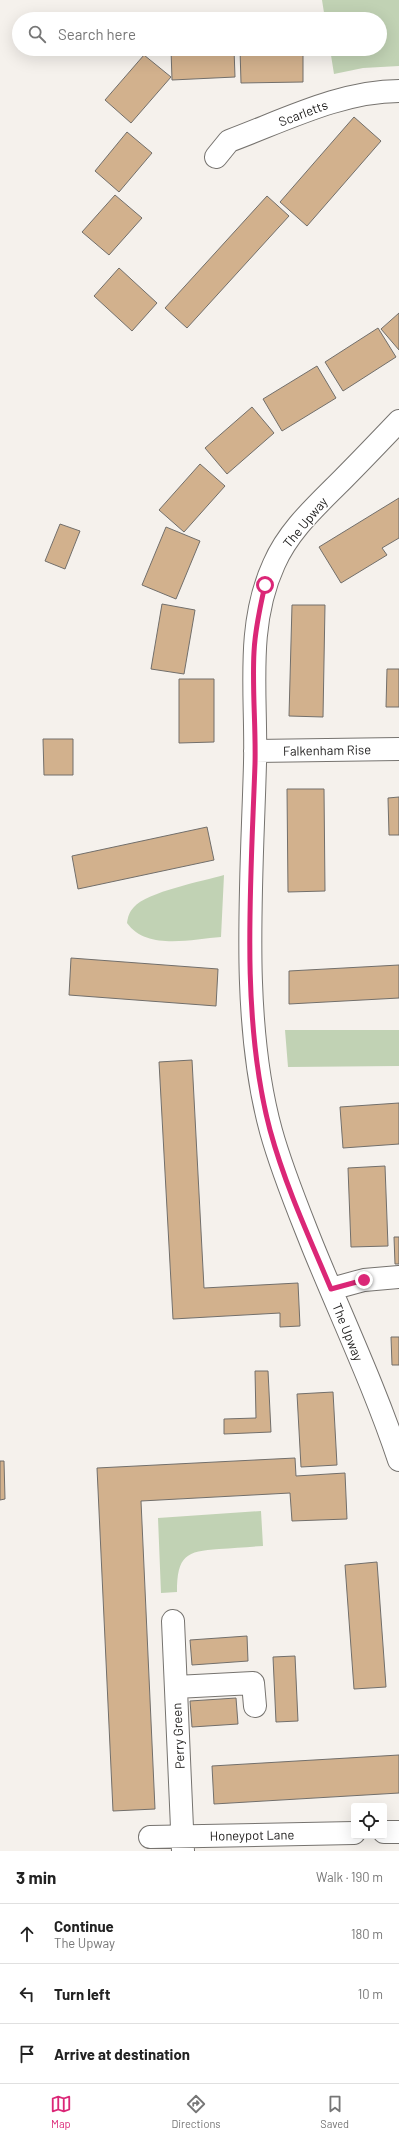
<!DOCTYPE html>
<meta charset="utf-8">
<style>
:root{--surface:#fff;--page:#f6f6f6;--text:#222;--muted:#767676;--line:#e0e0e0;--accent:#db2777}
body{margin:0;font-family:Barlow,sans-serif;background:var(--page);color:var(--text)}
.controls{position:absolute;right:12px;bottom:12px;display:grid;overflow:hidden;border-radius:4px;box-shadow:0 4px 16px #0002}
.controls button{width:36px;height:36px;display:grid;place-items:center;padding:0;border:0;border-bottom:1px solid var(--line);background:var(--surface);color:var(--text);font:20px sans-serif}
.stop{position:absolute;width:12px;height:12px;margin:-9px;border:3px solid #db2777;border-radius:50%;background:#fff}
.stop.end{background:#db2777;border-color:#fff;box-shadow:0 1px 4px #0008}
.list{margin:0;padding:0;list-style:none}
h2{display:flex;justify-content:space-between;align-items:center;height:52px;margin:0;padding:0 16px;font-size:17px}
h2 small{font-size:13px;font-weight:400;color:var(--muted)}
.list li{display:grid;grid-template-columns:26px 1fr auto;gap:12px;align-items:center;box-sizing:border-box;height:60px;padding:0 16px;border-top:1px solid var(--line)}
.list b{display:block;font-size:15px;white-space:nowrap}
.list p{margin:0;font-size:13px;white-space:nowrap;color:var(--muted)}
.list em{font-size:13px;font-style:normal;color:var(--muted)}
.icon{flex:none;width:22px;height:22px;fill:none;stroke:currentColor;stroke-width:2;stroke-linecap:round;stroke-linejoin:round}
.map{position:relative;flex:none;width:399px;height:1851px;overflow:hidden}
.search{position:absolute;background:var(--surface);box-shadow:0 4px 16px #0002;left:12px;right:12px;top:12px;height:44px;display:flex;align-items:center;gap:10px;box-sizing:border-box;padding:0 14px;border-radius:22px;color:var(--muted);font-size:15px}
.sheet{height:232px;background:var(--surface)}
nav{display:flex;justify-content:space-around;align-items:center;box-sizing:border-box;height:56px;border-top:1px solid var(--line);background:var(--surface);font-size:11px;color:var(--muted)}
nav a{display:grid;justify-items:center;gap:2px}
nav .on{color:var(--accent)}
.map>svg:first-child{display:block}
</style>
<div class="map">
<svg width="399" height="1851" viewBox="0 0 399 1851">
<rect width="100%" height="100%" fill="#f5f1ec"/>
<!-- green -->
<path fill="#c1d2b4" d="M 322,0 L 399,0 L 399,66 L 363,68 L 334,74 L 330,49 L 380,49 L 380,19 L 325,19 Z
M 224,875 L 221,937 C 192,939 147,951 127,923 C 128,917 129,912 134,907 C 147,892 203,881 224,875 Z
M 285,1030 L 399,1030 L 399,1066 L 288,1067 Z
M 261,1511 L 263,1546 C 248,1547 234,1548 219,1549 C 186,1551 177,1556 177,1592 L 161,1593 L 158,1518 Z"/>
<!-- building -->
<path fill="#d2b18d" stroke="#726f6b" d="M 171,49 L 234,49 L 235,77 L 172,80 Z
M 240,49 L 303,49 L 303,82 L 241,83 Z
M 144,55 L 171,77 L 131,123 L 105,100 Z
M 354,117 L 381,141 L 307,226 L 280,202 Z
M 127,132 L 152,153 L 119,192 L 95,171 Z
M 115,195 L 142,218 L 109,255 L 82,232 Z
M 267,196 L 289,216 L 187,328 L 165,308 Z
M 119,268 L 157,303 L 132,331 L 94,296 Z
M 399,313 L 399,350 L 381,329 Z
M 378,328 L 396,357 L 343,391 L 325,362 Z
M 317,366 L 336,398 L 282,431 L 263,399 Z
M 252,407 L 274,433 L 227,474 L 205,448 Z
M 200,464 L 225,486 L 184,532 L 159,510 Z
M 399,498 L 399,538 L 382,548 L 387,555 L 341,583 L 319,547 Z
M 60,524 L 80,531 L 65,569 L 45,561 Z
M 166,527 L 200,541 L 176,599 L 142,585 Z
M 162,604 L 195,610 L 184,674 L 151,669 Z
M 292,605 L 325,605 L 323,717 L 289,716 Z
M 387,669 L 399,669 L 399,707 L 386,707 Z
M 179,679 L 214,679 L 214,742 L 179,743 Z
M 43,739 L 73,739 L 73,775 L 44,775 Z
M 287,789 L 324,789 L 325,891 L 288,892 Z
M 399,797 L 399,835 L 389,835 L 388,798 Z
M 207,827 L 214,860 L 78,889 L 72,856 Z
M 71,958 L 218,969 L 216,1006 L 69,995 Z
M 399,965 L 399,998 L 289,1004 L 289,971 Z
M 192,1060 L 204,1288 L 298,1283 L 300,1326 L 280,1327 L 280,1313 L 173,1319 L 159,1062 Z
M 399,1103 L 399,1144 L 343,1148 L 340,1107 Z
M 385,1166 L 388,1246 L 351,1247 L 348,1168 Z
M 394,1237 L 399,1237 L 399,1264 L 395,1264 Z
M 391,1337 L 399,1337 L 399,1365 L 392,1365 Z
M 255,1371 L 268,1371 L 271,1432 L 224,1434 L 224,1419 L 256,1418 Z
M 333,1392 L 337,1465 L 301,1467 L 297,1394 Z
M 295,1458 L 296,1476 L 345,1473 L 347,1519 L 292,1521 L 290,1493 L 141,1501 L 155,1809 L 113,1811 L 97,1468 Z
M 0,1461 L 4,1461 L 5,1499 L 0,1500 Z
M 377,1562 L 386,1687 L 354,1689 L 345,1565 Z
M 247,1636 L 248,1661 L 192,1665 L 190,1640 Z
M 295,1656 L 298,1721 L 276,1722 L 273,1657 Z
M 236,1698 L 238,1724 L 192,1727 L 190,1701 Z
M 399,1755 L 399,1793 L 214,1804 L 212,1766 Z"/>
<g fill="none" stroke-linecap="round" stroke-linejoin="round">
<!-- minor casing -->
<g stroke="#76736f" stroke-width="24">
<path id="minor" d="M 216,157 L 229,141 C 283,121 341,91 399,91
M 399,421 C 379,442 358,464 337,485 C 313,509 288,532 274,564 C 245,627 257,696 255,763 C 252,880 240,1018 271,1131 C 282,1171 298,1209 313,1247 C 342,1318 375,1388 399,1460
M 255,751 L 399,749
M 331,1289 L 364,1280 L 399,1277
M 173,1621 L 183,1851
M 176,1687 L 253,1683 L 255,1706
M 384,1832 L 399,1832
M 150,1837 L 354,1833"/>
</g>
<!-- minor -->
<use href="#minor" stroke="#fff" stroke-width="22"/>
</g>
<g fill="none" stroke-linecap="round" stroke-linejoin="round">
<!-- route -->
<path stroke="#db2777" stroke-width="5" d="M 265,585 C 260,607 255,629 254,652 C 252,689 256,727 255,764 C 251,881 240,1017 270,1130 C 285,1185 309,1237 331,1289 L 364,1280"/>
</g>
<g text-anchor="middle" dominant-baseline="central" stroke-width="3" stroke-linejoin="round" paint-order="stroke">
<!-- street labels -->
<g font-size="13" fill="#222120" stroke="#fff">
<text transform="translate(303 113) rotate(-21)">Scarletts</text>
<text transform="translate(305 522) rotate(-50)">The Upway</text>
<text transform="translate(327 750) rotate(-1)">Falkenham Rise</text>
<text transform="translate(348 1332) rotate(68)">The Upway</text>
<text transform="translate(178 1736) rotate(-93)">Perry Green</text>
<text transform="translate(252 1835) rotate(-1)">Honeypot Lane</text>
</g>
</g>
</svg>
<div class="controls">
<button><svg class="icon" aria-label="locate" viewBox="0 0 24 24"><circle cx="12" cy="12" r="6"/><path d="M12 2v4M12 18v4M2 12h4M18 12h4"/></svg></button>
</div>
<div class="stop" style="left:265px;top:585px"></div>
<div class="stop end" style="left:364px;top:1280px"></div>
<div class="search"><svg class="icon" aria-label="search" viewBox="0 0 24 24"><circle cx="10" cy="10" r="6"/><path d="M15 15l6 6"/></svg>Search here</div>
</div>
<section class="sheet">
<h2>3 min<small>Walk · 190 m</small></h2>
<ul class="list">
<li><svg class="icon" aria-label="ahead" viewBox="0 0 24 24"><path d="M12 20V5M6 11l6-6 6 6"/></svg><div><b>Continue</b><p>The Upway</p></div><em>180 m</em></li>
<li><svg class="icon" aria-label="left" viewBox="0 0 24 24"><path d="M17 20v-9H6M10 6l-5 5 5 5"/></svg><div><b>Turn left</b></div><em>10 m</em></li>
<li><svg class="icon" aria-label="arrive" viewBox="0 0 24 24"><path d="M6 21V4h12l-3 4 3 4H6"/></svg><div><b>Arrive at destination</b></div></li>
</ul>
</section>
<nav>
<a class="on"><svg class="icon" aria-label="map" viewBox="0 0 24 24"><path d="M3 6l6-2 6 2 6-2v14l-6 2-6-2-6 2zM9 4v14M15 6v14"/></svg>Map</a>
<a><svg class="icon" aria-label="directions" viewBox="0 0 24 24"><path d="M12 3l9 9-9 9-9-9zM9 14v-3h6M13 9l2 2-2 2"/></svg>Directions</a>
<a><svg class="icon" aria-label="saved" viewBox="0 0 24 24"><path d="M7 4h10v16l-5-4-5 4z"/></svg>Saved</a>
</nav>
